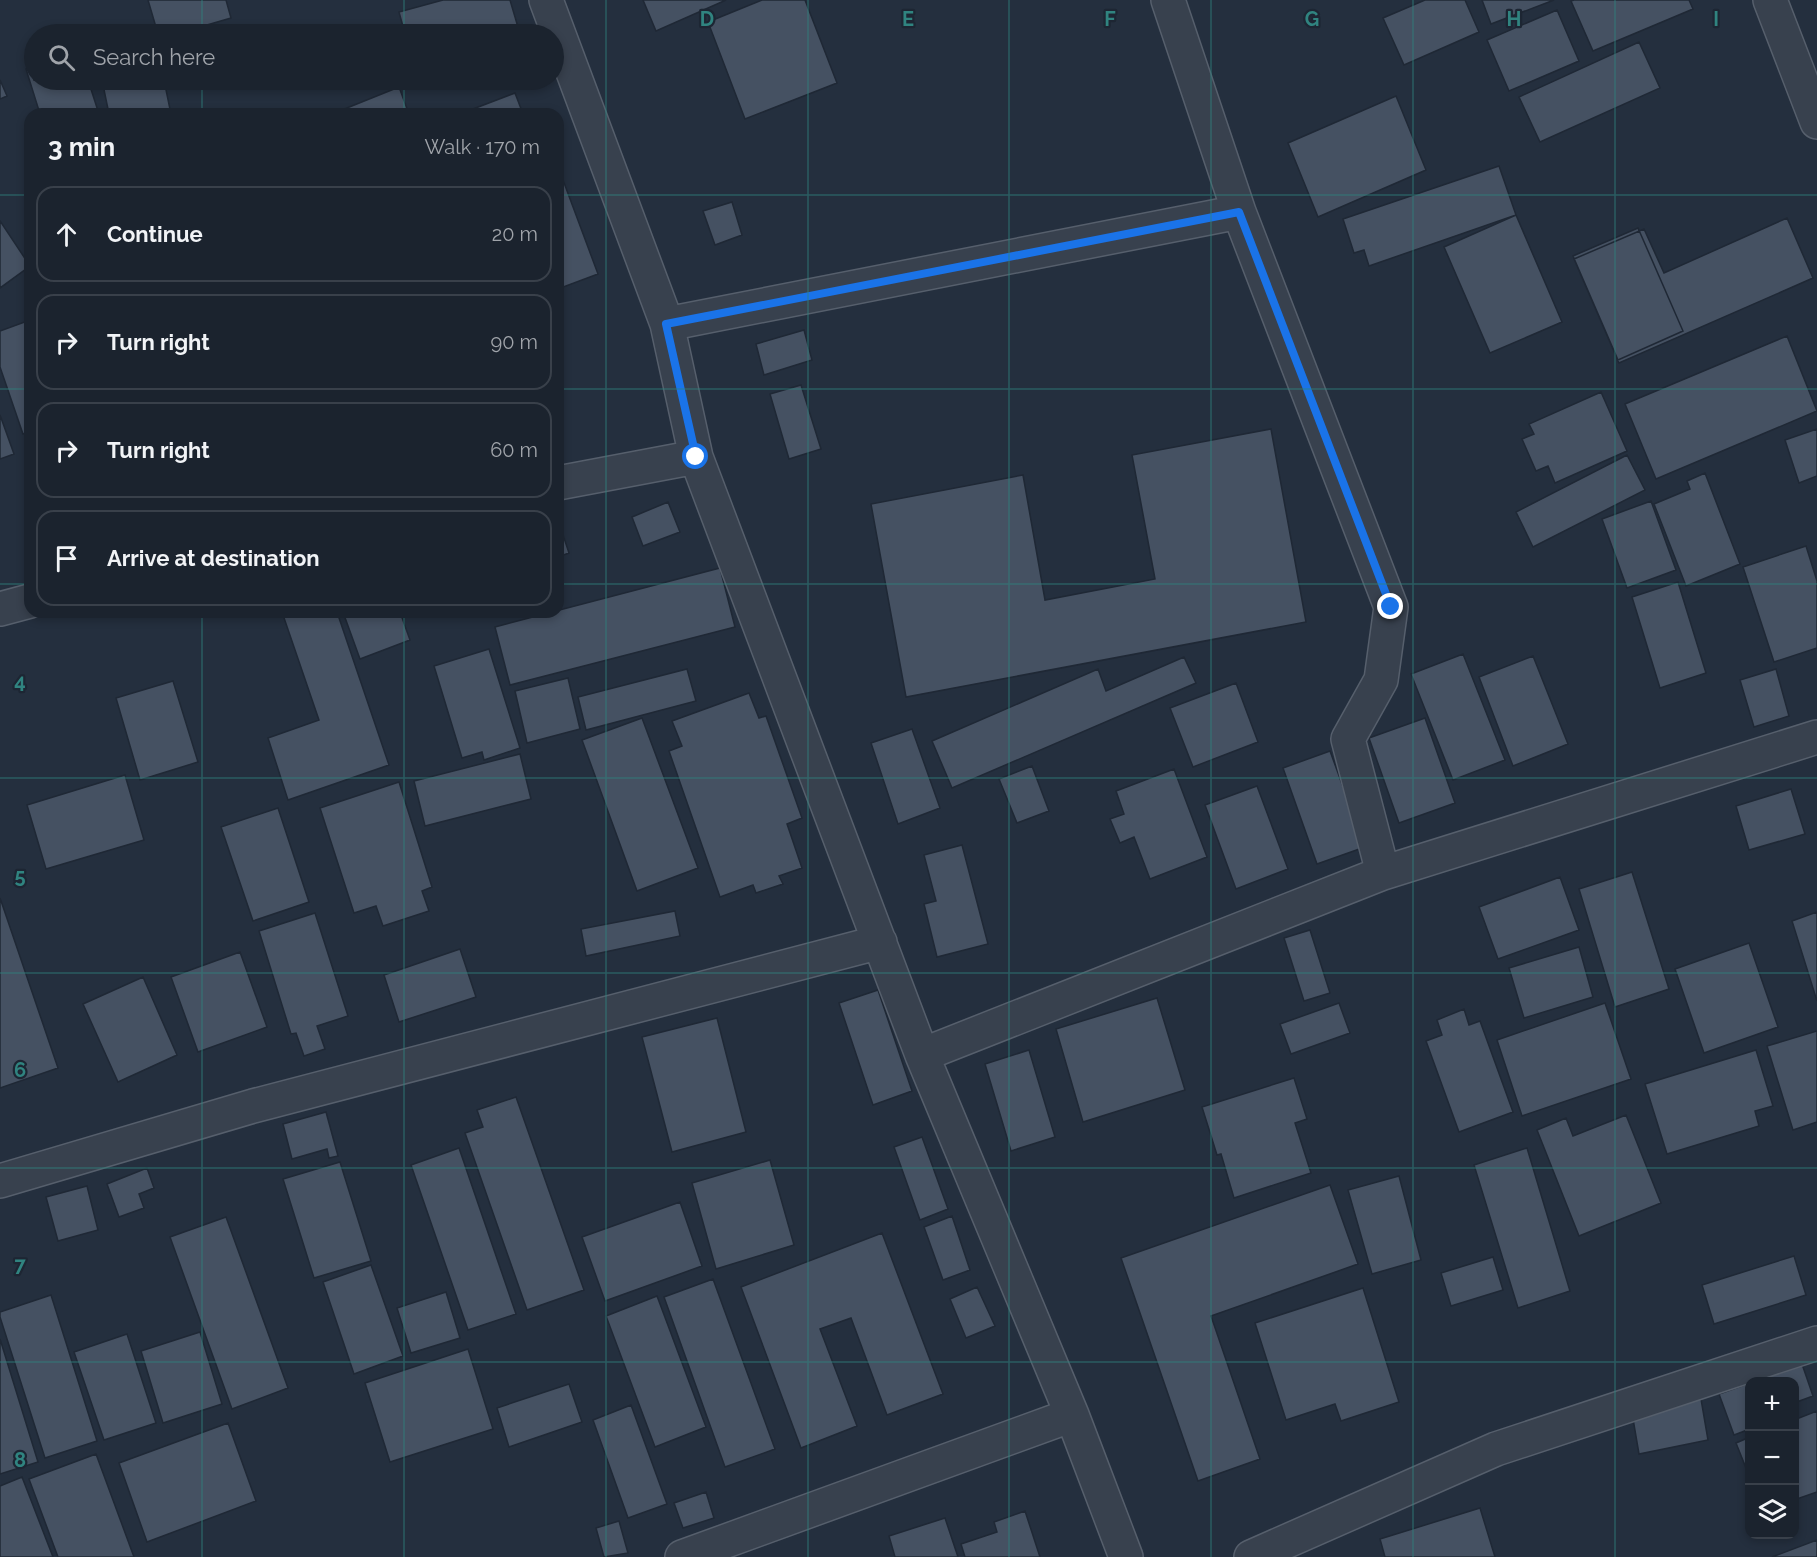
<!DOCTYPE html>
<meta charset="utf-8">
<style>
:root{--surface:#1b232e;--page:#282f3a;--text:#f1f3f6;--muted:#a0a4aa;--line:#39404a}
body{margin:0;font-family:Raleway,sans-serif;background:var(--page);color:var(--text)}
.controls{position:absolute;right:18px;bottom:18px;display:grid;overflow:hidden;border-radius:12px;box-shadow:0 3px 9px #0003}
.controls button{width:54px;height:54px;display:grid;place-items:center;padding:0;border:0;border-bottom:2px solid var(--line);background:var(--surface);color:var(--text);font:30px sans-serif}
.stop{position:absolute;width:18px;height:18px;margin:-14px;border:4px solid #1a73e8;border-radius:50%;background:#fff}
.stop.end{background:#1a73e8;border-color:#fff;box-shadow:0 2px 6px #0008}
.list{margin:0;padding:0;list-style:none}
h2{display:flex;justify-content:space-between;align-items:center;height:78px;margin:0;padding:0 24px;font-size:26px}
h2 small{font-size:20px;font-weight:400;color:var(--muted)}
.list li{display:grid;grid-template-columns:39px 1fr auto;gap:18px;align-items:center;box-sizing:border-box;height:96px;margin:0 12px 12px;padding:0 12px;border:2px solid var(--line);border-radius:18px}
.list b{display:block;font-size:22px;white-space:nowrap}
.list em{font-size:20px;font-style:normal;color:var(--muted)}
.icon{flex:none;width:33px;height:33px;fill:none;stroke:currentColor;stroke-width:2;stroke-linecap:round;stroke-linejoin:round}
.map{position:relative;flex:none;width:1817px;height:1557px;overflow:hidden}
.search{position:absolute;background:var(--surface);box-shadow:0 3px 9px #0003;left:24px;top:24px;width:540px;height:66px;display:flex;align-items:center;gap:15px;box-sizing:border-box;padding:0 21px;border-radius:33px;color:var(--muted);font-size:22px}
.panel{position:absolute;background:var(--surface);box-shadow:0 3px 9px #0003;left:24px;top:108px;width:540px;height:510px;border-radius:18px}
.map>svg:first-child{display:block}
</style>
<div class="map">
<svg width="1817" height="1557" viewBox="0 0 1817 1557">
<rect width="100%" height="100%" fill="#242f3e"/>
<!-- building -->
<path fill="#455162" stroke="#1f2835" stroke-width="1.5" d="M 148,0 L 226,0 L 231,18 L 176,34 L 158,34 Z
M 443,0 L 510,0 L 520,34 L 405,34 L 399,12 Z
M 643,0 L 726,0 L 656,31 Z
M 762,0 L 805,0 L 837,83 L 745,119 L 708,22 Z
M 1425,0 L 1465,0 L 1479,32 L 1404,65 L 1383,18 Z
M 1482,0 L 1554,0 L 1491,24 Z
M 1574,0 L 1689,0 L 1693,9 L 1593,51 L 1571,1 Z
M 1557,10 L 1579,61 L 1509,91 L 1487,40 Z
M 1639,42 L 1660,88 L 1540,142 L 1519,97 Z
M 34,66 L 34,80 L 88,80 L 99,114 L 40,114 L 26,69 Z
M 0,80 L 7,96 L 0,99 Z
M 102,80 L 164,80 L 171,114 L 109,114 Z
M 431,80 L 455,80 L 433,86 Z
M 458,80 L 480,80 L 459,85 Z
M 399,87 L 409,114 L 332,114 Z
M 515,93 L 523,114 L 460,114 Z
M 1396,96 L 1426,170 L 1318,217 L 1288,143 Z
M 1499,166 L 1516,215 L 1369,266 L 1364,250 L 1354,253 L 1343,219 Z
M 560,172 L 598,274 L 558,289 L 558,173 Z
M 732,202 L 742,235 L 715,245 L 703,211 Z
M 1516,215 L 1562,322 L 1490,353 L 1444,247 Z
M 1787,218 L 1813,278 L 1619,363 L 1574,259 L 1644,229 L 1664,273 Z
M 0,221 L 30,266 L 0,288 Z
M 1638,228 L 1683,331 L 1618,360 L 1573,256 Z
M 30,320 L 30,432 L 23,434 L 0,367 L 0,331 Z
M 804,330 L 812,360 L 764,375 L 756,344 Z
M 1787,336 L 1817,411 L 1656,479 L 1625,404 Z
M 801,385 L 821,449 L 789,459 L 770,394 Z
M 1601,392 L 1627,451 L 1555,483 L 1548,466 L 1536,471 L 1522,439 L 1534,434 L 1529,424 Z
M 0,415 L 14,454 L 0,459 Z
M 1271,429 L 1306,622 L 906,697 L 871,504 L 1023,475 L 1045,600 L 1155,579 L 1132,455 Z
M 1817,429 L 1817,476 L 1799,483 L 1785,440 Z
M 1627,455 L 1645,490 L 1533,547 L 1516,512 Z
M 1705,473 L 1740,564 L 1686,586 L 1654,504 L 1690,489 L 1687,481 Z
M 1651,501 L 1676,570 L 1627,588 L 1602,519 Z
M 668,502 L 680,532 L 643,546 L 632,517 Z
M 558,520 L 569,553 L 558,557 Z
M 1806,546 L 1817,581 L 1817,648 L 1774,662 L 1743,567 Z
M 720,568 L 735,627 L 510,685 L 495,627 Z
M 558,572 L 563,588 L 558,589 Z
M 1678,582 L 1706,673 L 1660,688 L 1632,597 Z
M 282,612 L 337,612 L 389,765 L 288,800 L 268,738 L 319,720 Z
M 343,612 L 400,612 L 410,640 L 360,659 Z
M 489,649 L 520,748 L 484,760 L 482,752 L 462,758 L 434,666 Z
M 1463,654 L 1505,760 L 1453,780 L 1411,674 Z
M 1533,656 L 1568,744 L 1513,766 L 1479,677 Z
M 1184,657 L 1196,683 L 952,788 L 932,741 L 1098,669 L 1106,691 Z
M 687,669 L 696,701 L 586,730 L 578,697 Z
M 1776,669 L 1789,716 L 1754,727 L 1740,680 Z
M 568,678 L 580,729 L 527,743 L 515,691 Z
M 173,681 L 198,762 L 140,780 L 116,698 Z
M 1236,683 L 1258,742 L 1193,767 L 1170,708 Z
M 749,693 L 759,718 L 766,716 L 802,818 L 787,824 L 802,868 L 779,876 L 783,884 L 756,893 L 753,885 L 720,897 L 669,751 L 682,746 L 672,721 Z
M 642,718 L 698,868 L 637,891 L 582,740 Z
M 1425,718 L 1455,803 L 1399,823 L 1369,738 Z
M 912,729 L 940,808 L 898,824 L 871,743 Z
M 1330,751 L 1365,847 L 1317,864 L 1283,768 Z
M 520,754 L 531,799 L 425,826 L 414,781 Z
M 1032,766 L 1049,811 L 1017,823 L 999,779 Z
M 1174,769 L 1207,857 L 1150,879 L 1134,837 L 1120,843 L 1110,819 L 1124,814 L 1116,791 Z
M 125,775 L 144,840 L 46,869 L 27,805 Z
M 399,782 L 432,887 L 422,891 L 429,911 L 383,926 L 376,906 L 354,913 L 320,808 Z
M 1257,786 L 1288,869 L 1236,889 L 1205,805 Z
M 1791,789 L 1805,834 L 1749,850 L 1736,806 Z
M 278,808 L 309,902 L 253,921 L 221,827 Z
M 962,845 L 988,944 L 937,957 L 924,904 L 936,901 L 924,855 Z
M 1632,872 L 1669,989 L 1615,1007 L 1579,889 Z
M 1560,877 L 1579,930 L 1498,959 L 1479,907 Z
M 0,898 L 58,1068 L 0,1088 Z
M 675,911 L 680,936 L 586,956 L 581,929 Z
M 1817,912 L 1817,1001 L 1792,921 Z
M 315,913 L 348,1016 L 317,1026 L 325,1049 L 304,1056 L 296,1033 L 291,1034 L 259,931 Z
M 1310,930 L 1330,993 L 1304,1001 L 1284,938 Z
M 1749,943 L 1778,1027 L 1704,1053 L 1675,969 Z
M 1579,947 L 1593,997 L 1524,1018 L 1509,968 Z
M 460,949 L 476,997 L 399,1022 L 384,975 Z
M 240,952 L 267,1027 L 198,1052 L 171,977 Z
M 143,977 L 177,1055 L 118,1082 L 83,1004 Z
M 878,990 L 912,1091 L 873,1105 L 839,1003 Z
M 1157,998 L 1185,1090 L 1083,1122 L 1056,1029 Z
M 1339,1003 L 1350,1033 L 1291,1054 L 1280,1024 Z
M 1605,1003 L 1631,1079 L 1522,1116 L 1497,1040 Z
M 1464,1009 L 1469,1025 L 1480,1021 L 1513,1112 L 1459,1132 L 1426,1041 L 1442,1035 L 1437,1020 Z
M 717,1018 L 746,1132 L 672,1152 L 642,1037 Z
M 1817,1031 L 1817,1122 L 1793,1130 L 1767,1046 Z
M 1029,1050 L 1055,1137 L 1011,1151 L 985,1064 Z
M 1756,1050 L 1773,1106 L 1755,1111 L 1759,1126 L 1667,1154 L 1645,1084 Z
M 1294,1078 L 1307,1119 L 1295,1123 L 1311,1173 L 1234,1198 L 1221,1154 L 1217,1155 L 1202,1107 Z
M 516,1097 L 584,1290 L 527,1310 L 465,1133 L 483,1127 L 477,1110 Z
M 326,1112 L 338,1156 L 329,1158 L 327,1149 L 292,1159 L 283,1124 Z
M 1626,1115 L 1661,1203 L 1579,1236 L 1537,1130 L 1566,1118 L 1573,1136 Z
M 922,1137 L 948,1209 L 920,1220 L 894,1147 Z
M 459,1148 L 516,1314 L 468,1330 L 411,1165 Z
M 1527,1148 L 1570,1291 L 1518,1308 L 1474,1165 Z
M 770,1160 L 794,1245 L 716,1269 L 692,1183 Z
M 340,1162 L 371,1261 L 314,1278 L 283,1179 Z
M 147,1168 L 154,1188 L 139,1194 L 144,1208 L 119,1217 L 107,1184 Z
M 1399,1176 L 1421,1260 L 1372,1274 L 1348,1190 Z
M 1330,1185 L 1358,1264 L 1211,1316 L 1260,1459 L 1198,1481 L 1121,1258 Z
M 87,1186 L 98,1230 L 58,1241 L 46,1197 Z
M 680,1202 L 702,1266 L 605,1301 L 582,1237 Z
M 952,1216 L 970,1270 L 943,1280 L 924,1227 Z
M 226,1217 L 288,1388 L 232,1409 L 170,1237 Z
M 882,1233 L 943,1394 L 887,1415 L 851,1318 L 820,1329 L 857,1426 L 801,1448 L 741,1287 Z
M 1794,1256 L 1806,1295 L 1714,1324 L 1702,1285 Z
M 1493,1257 L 1503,1290 L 1451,1306 L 1441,1273 Z
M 371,1265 L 403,1356 L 354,1374 L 323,1282 Z
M 713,1279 L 775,1449 L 725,1467 L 664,1297 Z
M 977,1287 L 995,1326 L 966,1338 L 950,1299 Z
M 1363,1288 L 1399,1402 L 1341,1421 L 1335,1404 L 1286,1420 L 1255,1323 Z
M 446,1292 L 460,1338 L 411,1353 L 397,1308 Z
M 51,1295 L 97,1441 L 45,1458 L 0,1317 L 0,1312 Z
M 657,1296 L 706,1427 L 655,1447 L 606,1316 Z
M 200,1332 L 222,1404 L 163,1423 L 141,1351 Z
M 127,1334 L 156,1423 L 104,1440 L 74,1352 Z
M 0,1339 L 38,1462 L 0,1474 Z
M 468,1349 L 493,1429 L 390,1462 L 365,1383 Z
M 1802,1364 L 1813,1396 L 1794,1403 L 1794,1382 L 1753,1382 Z
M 1750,1383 L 1750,1429 L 1734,1435 L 1719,1394 Z
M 569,1384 L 582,1422 L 509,1447 L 497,1408 Z
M 1701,1399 L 1708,1440 L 1639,1454 L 1632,1413 Z
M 631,1405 L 667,1504 L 628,1518 L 593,1420 Z
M 1817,1411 L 1817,1492 L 1794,1500 L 1794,1420 Z
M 228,1423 L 256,1501 L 147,1542 L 119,1463 Z
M 1750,1437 L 1750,1478 L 1736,1443 Z
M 96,1454 L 134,1557 L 58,1557 L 29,1479 Z
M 22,1477 L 53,1557 L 0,1557 L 0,1486 Z
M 706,1492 L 714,1518 L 683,1528 L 674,1503 Z
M 1480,1508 L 1495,1557 L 1385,1557 L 1380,1539 Z
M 1025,1511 L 1040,1557 L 965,1557 L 961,1544 L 997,1532 L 994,1522 Z
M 945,1518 L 958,1557 L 895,1557 L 889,1536 Z
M 619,1521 L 628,1553 L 604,1557 L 596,1528 Z
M 1817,1540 L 1817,1557 L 1772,1557 Z"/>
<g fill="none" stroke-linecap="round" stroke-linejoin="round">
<!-- minor casing -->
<g stroke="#565f6c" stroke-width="36">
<path id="minor" d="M 546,0 L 667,324 L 696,457 L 922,1055 L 1072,1415 L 1126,1557
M 1770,0 L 1817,122
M 1239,212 L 1391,607 L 1381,680 L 1348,739 L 1383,873
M 667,324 L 1239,212 L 1168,0
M 558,483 L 696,457
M 0,609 L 30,601
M 922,1055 L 1383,873 L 1817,737
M 0,1181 L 253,1106 L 880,942
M 682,1557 L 1072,1415
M 1251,1557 L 1496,1449 L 1817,1343"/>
</g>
<!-- minor -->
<use href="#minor" stroke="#38414e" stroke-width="33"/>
</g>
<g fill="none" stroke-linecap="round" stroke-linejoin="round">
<!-- route -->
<path stroke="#1a73e8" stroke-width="8" d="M 696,457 L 666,324 L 1239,212 L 1391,607"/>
</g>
<!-- grid -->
<path fill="none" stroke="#308480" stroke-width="1.5" stroke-opacity="0.55" d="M 202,0 L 202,34M 404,0 L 404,34M 606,0 L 606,1557M 808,0 L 808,1557M 1009,0 L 1009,1557M 1211,0 L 1211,1557M 1413,0 L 1413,1557M 1615,0 L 1615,1557M 202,80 L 202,114M 404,80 L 404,114M 0,195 L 30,195M 558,195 L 1817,195M 0,389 L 30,389M 558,389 L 1817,389M 0,584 L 30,584M 558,584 L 1817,584M 202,612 L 202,1557M 404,612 L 404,1557M 0,778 L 1817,778M 0,973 L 1817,973M 0,1168 L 1817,1168M 0,1362 L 1817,1362"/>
<g font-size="20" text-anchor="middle" font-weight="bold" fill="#308480" stroke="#1d2633" stroke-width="4.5" stroke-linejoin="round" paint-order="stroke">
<text x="707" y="26">D</text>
<text x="908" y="26">E</text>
<text x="1110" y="26">F</text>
<text x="1312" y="26">G</text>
<text x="1514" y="26">H</text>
<text x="1716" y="26">I</text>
<text x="20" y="688">4</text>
<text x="20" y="883">5</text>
<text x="20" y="1077">6</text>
<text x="20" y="1272">7</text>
<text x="20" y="1467">8</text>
</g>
</svg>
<div class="controls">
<button>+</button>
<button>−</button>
<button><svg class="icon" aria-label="layers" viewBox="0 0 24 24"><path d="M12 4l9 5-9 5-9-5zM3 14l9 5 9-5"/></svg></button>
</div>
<div class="stop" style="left:696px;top:457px"></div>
<div class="stop end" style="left:1391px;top:607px"></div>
<div class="search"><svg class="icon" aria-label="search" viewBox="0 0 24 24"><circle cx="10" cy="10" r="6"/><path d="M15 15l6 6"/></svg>Search here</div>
<section class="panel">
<h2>3 min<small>Walk · 170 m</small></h2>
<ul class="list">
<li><svg class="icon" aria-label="ahead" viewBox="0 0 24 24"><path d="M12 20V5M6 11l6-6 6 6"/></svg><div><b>Continue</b></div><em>20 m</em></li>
<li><svg class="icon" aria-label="right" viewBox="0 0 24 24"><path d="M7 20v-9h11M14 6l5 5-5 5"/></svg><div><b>Turn right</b></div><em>90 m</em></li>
<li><svg class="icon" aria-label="right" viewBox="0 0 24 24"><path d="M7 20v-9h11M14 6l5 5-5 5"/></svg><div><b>Turn right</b></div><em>60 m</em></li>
<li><svg class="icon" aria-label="arrive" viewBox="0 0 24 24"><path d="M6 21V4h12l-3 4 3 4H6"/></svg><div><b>Arrive at destination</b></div></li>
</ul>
</section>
</div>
